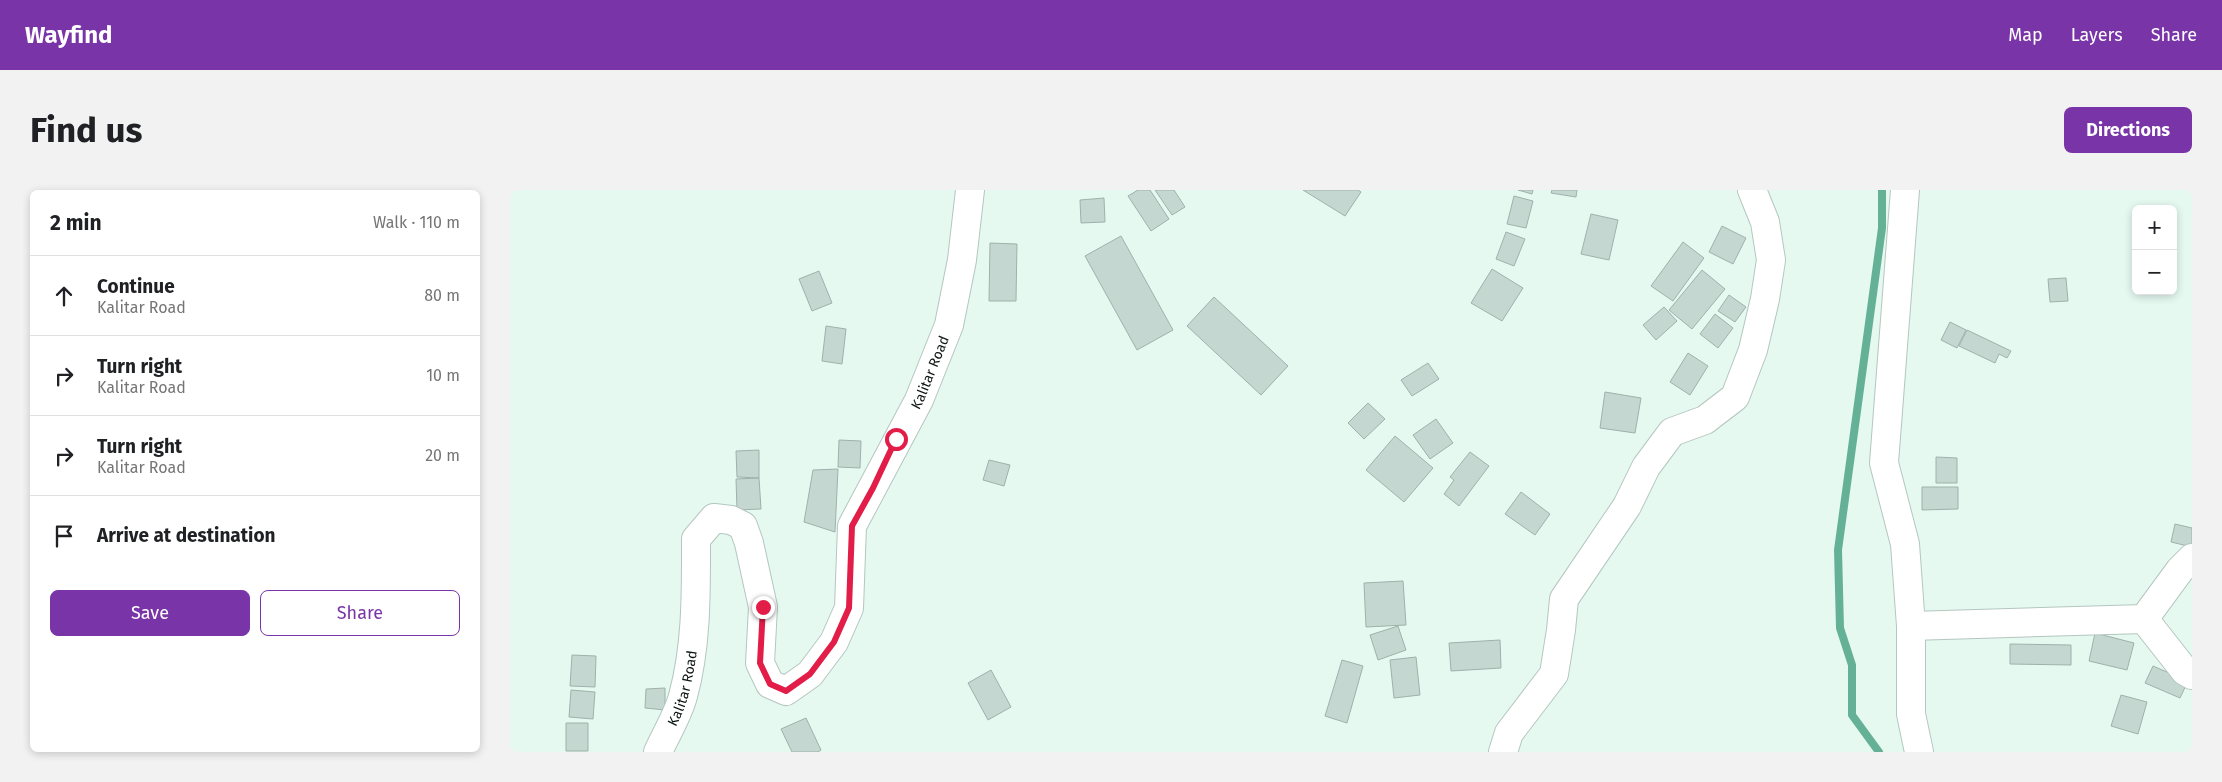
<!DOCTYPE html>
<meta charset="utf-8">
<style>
:root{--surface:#fff;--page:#f2f2f2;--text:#202124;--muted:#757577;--line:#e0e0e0;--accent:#7934a7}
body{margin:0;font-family:"Fira Sans",sans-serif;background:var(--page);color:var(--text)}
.controls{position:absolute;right:15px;top:15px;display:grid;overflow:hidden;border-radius:8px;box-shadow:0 2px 8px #0003}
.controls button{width:45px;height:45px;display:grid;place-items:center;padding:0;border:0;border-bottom:1px solid var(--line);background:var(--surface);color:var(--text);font:25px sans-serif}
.stop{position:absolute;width:15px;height:15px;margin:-11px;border:4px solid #e11d48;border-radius:50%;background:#fff}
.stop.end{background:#e11d48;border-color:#fff;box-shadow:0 1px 5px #0008}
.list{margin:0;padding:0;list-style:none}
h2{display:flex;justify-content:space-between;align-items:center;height:65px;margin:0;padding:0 20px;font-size:21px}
h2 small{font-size:16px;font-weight:400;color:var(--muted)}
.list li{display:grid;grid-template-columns:32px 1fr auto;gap:15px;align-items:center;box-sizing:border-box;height:80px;padding:0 20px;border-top:1px solid var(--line)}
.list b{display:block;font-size:19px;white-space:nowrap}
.list p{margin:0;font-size:16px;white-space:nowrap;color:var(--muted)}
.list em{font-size:16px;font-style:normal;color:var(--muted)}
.actions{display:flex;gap:10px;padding:15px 20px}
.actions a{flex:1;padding:11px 0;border:1px solid var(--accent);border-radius:8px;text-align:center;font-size:18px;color:var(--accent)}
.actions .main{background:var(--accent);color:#fff}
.icon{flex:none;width:28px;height:28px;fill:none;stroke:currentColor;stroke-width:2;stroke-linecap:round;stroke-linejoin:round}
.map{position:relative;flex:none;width:1682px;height:562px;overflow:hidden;border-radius:8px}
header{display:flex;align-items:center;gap:30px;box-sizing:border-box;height:70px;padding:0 25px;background:var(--accent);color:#fff}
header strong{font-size:24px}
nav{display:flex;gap:28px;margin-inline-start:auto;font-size:18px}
.intro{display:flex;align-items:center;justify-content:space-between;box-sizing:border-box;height:120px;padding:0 30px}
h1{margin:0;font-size:35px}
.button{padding:12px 22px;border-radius:8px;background:var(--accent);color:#fff;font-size:18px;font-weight:700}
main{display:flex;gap:30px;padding:0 30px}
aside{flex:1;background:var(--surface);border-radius:8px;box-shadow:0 2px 8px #0003}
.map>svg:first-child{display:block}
</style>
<header>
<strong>Wayfind</strong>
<nav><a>Map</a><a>Layers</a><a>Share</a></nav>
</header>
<div class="intro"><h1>Find us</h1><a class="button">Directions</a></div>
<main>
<aside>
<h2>2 min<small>Walk · 110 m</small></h2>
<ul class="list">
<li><svg class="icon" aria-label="ahead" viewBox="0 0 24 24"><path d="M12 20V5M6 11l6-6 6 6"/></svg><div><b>Continue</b><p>Kalitar Road</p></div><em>80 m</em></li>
<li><svg class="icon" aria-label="right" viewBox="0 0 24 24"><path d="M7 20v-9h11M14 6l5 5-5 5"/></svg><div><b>Turn right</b><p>Kalitar Road</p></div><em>10 m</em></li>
<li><svg class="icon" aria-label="right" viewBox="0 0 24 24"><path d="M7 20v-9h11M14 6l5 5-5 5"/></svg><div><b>Turn right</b><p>Kalitar Road</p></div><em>20 m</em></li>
<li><svg class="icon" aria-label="arrive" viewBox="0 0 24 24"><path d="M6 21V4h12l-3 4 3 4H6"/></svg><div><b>Arrive at destination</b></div></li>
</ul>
<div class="actions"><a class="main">Save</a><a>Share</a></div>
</aside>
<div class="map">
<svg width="1682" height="562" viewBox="0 0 1682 562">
<rect width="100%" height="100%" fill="#e5f9f1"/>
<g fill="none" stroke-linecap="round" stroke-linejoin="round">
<!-- stream -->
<path stroke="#65b198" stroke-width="8" d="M 1369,562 L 1342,525 L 1342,475 L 1330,438 L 1328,360 L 1372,38 L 1372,0"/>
</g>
<!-- building -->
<path fill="#c4d7d0" stroke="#9fb1aa" d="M 628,0 L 640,0 L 659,29 L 641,41 L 618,6 Z
M 645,0 L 664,0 L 675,17 L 662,25 Z
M 793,0 L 848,0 L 851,2 L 835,26 Z
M 1008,0 L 1023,0 L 1022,4 Z
M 1042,0 L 1067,0 L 1066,7 L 1041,3 Z
M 1004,6 L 1023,11 L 1016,38 L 997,34 Z
M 594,8 L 595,32 L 571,33 L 570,10 Z
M 1081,24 L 1108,30 L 1099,70 L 1071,64 Z
M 1212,36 L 1236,48 L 1223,74 L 1199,62 Z
M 996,42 L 1015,49 L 1004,76 L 986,69 Z
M 611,46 L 663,140 L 627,160 L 575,66 Z
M 1173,52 L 1194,68 L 1163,111 L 1141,96 Z
M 480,53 L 507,54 L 506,111 L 479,111 Z
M 982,79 L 1013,98 L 992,131 L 961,113 Z
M 1192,80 L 1215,99 L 1182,139 L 1159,120 Z
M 309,81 L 322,113 L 302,121 L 289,89 Z
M 1556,88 L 1558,111 L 1540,112 L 1538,89 Z
M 1219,105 L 1236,117 L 1225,132 L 1208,121 Z
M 704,107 L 778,176 L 751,205 L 677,136 Z
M 1154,117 L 1167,131 L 1146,150 L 1133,135 Z
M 1205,124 L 1223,138 L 1208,158 L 1190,144 Z
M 1440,132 L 1456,140 L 1447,158 L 1431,150 Z
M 316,136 L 336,139 L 332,174 L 312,171 Z
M 1457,140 L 1501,161 L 1497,168 L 1489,164 L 1485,173 L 1449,156 Z
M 1178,163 L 1198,176 L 1180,205 L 1160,192 Z
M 918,173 L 929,189 L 902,206 L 891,190 Z
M 1095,202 L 1131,208 L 1125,243 L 1090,238 Z
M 858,213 L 875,229 L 854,249 L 838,233 Z
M 926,229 L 943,253 L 920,269 L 903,245 Z
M 885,246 L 923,278 L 894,312 L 856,280 Z
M 329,250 L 351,251 L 350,278 L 328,277 Z
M 249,260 L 249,288 L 227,287 L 226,261 Z
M 960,262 L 979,276 L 949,316 L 934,304 L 944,290 L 940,287 Z
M 1426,267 L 1447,268 L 1447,293 L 1426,293 Z
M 479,270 L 500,275 L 494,296 L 473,290 Z
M 328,279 L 325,342 L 294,332 L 303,280 Z
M 249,288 L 251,319 L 227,320 L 226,289 Z
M 1412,297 L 1448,297 L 1448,319 L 1412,320 Z
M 1011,302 L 1040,324 L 1025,345 L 995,324 Z
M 1665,334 L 1682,338 L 1682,357 L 1661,352 Z
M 893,391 L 896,435 L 856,437 L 854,393 Z
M 888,436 L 896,460 L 868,470 L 860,445 Z
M 1585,443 L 1624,453 L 1617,480 L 1579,471 Z
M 990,450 L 991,478 L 941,481 L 939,453 Z
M 1500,454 L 1561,455 L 1561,475 L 1500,474 Z
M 62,465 L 86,466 L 85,497 L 60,496 Z
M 906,467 L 910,505 L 884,508 L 880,470 Z
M 832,470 L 853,476 L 837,533 L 815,526 Z
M 1643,476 L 1678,491 L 1670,508 L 1635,493 Z
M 481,480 L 501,517 L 478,530 L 458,493 Z
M 155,498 L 155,520 L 135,518 L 136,499 Z
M 61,500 L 85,502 L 83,529 L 59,527 Z
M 1611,505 L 1637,512 L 1628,544 L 1601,536 Z
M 296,528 L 311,560 L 308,562 L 282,562 L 271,539 Z
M 56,533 L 78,533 L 78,561 L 56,561 Z"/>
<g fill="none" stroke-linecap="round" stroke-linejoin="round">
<!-- minor casing -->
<g stroke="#b4c6bf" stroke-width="30">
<g id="minor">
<path d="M 1395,0 L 1374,273 L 1395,354 L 1401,436 L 1401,524 L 1409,562"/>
<path d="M 1634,429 L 1670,380 L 1682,368"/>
<path d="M 1634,429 L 1675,481 L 1682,485"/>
<path d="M 1401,436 L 1634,429"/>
<path id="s1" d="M 148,562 C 156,544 168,525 173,506 C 187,455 186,401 186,349 L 204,328 L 221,330 L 233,336 L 239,353 L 253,417 L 250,473 L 260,494 L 276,501 L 300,484 L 324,452 L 339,418 L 342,336 L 409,210 L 439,135 L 452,70 L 460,0"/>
<path d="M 993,562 L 999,543 L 1044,484 L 1051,440 L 1054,409 L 1117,316 L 1136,277 L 1162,242 L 1195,230 L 1225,207 L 1243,160 L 1255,109 L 1261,70 L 1255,32 L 1242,0"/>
</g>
</g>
<!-- minor -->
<use href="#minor" stroke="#fff" stroke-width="28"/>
</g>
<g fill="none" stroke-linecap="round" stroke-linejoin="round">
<!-- route -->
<path stroke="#e11d48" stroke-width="6" d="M 253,417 L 250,473 L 260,494 L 276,501 L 300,484 L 324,452 L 339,418 L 342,336 L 363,298 L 386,249"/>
</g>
<g text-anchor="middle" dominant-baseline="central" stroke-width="4.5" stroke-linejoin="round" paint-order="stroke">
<!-- street labels -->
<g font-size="14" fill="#0e1512" stroke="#fff">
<text stroke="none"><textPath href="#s1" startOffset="819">Kalitar Road</textPath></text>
<text stroke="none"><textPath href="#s1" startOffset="69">Kalitar Road</textPath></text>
</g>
</g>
</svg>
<div class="controls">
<button>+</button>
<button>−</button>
</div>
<div class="stop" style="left:386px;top:249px"></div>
<div class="stop end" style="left:253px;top:417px"></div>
</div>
</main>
